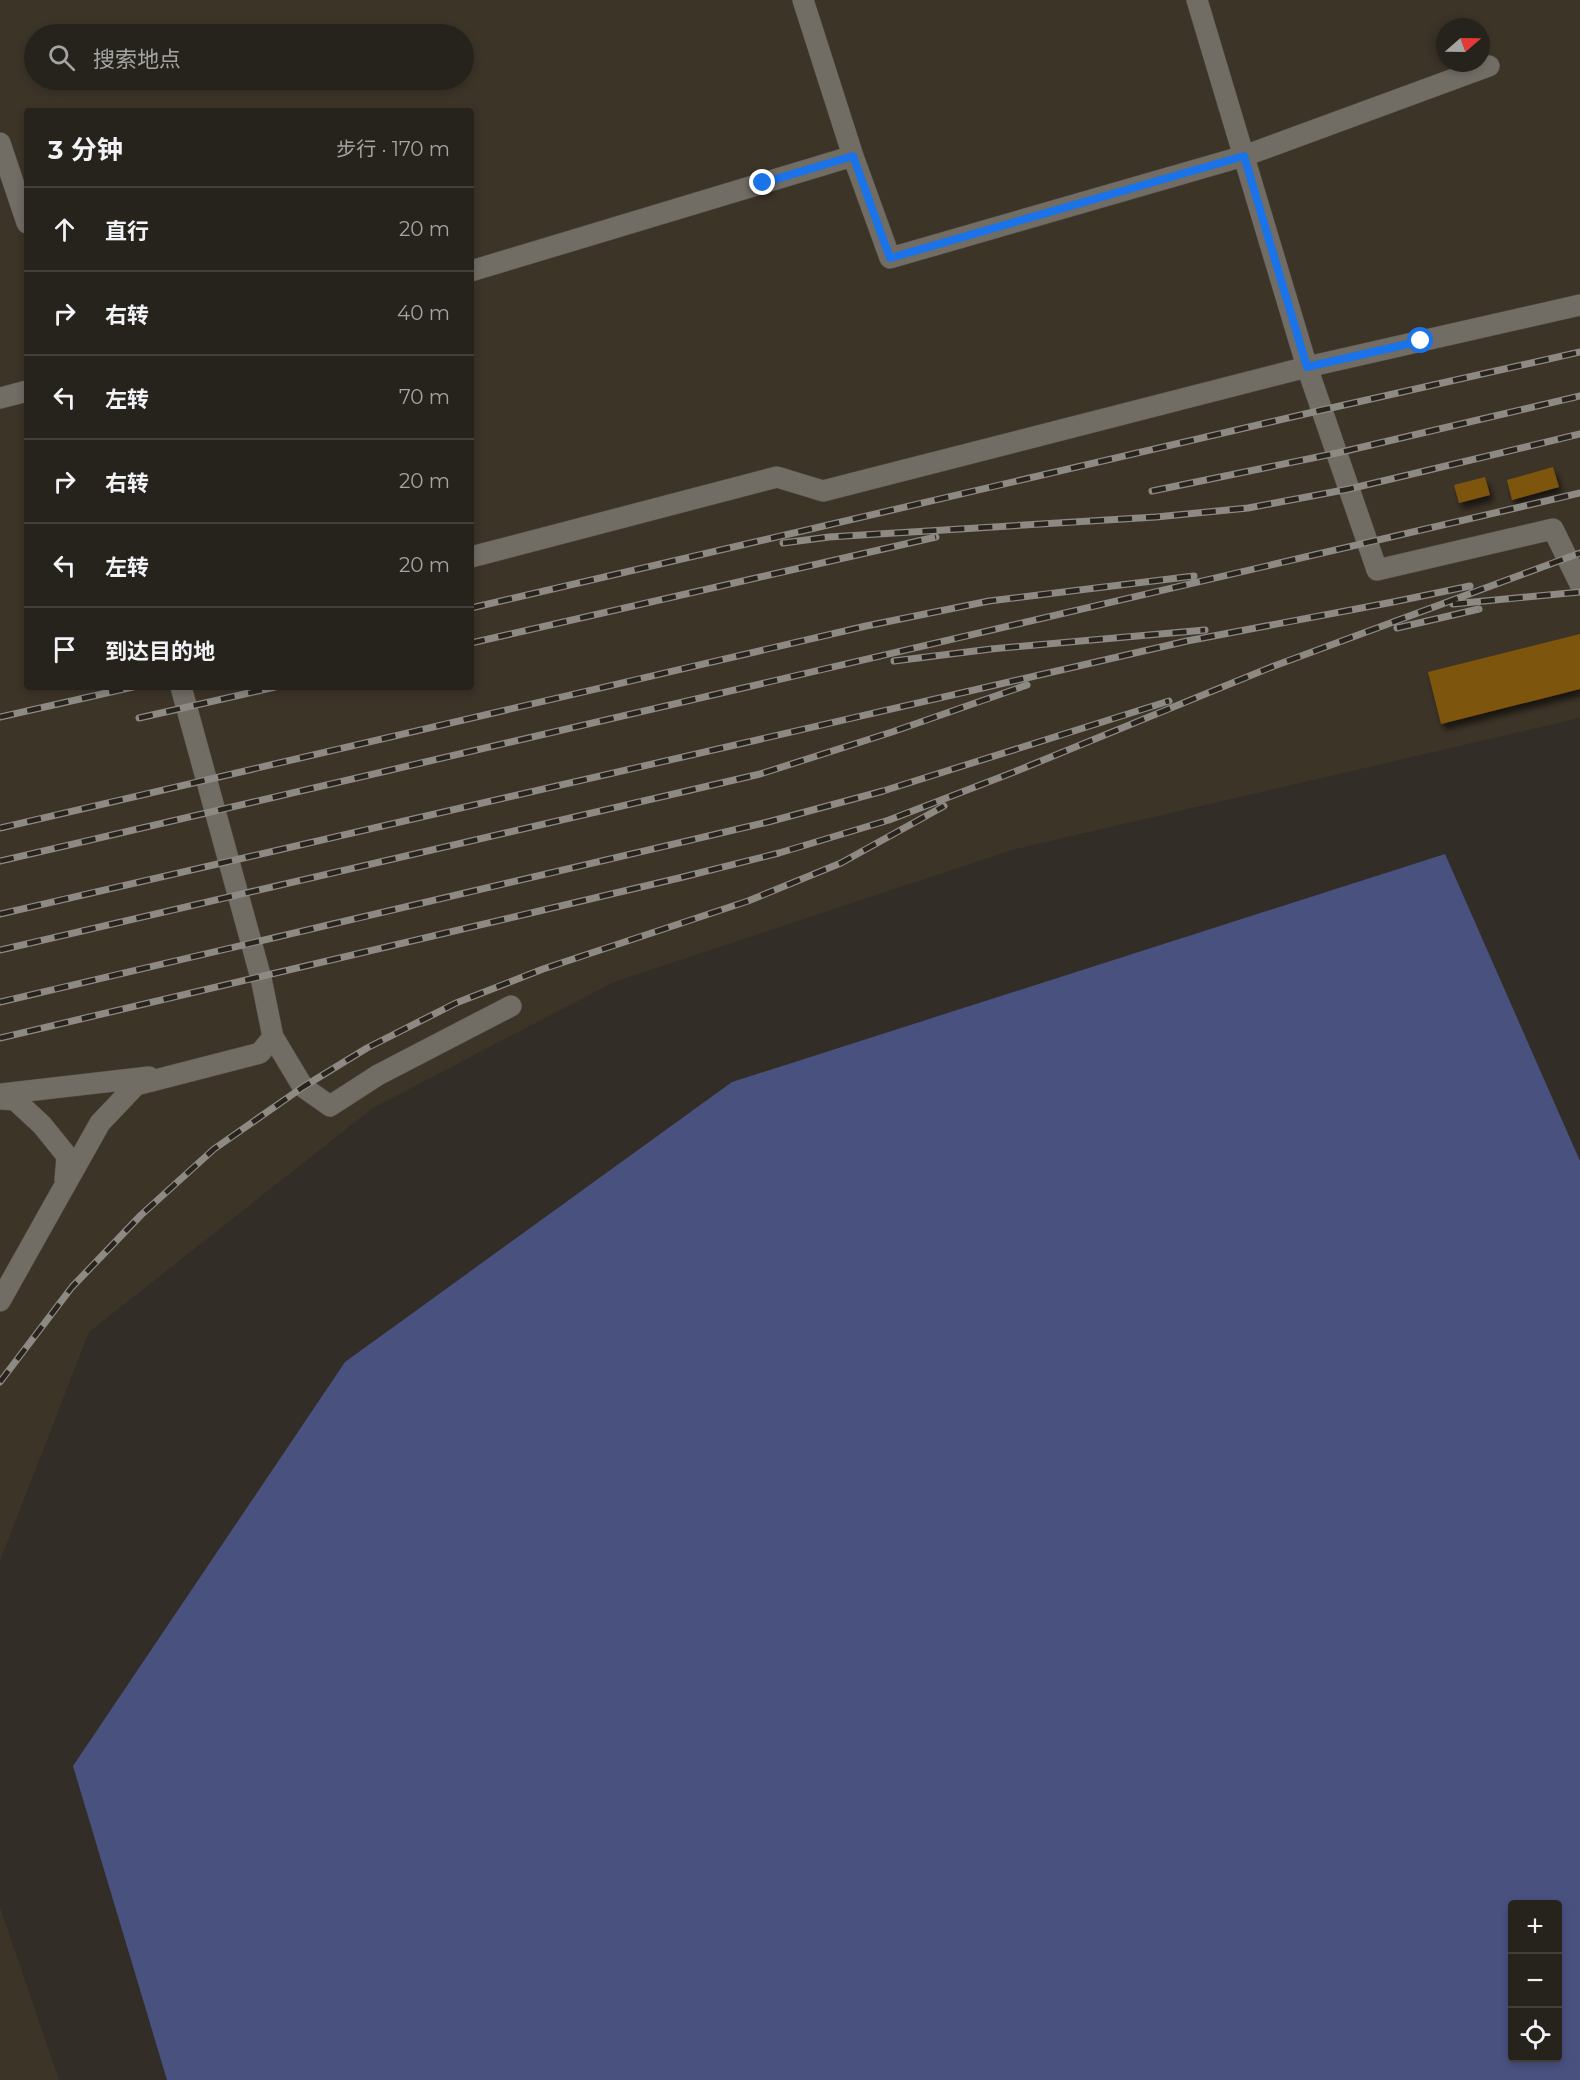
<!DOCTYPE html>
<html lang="zh">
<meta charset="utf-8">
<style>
:root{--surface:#26221c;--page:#2e2a25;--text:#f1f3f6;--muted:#a4a4a3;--line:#423f3b}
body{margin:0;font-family:Montserrat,"Noto Sans SC",sans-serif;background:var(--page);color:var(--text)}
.controls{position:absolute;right:18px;bottom:18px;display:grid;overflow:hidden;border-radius:6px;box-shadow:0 3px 9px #0003}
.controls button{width:54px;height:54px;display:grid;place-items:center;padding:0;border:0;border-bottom:2px solid var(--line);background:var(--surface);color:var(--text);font:30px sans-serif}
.compass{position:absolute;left:1436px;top:18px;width:54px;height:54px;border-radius:50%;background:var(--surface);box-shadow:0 3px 9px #0003;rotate:70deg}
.stop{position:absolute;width:18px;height:18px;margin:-14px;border:4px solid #1a73e8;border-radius:50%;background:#fff}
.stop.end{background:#1a73e8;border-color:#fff;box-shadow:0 2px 6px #0008}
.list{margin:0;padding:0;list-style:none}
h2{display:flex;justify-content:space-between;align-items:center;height:78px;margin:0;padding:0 24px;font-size:26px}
h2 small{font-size:20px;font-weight:400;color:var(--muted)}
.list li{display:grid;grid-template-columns:39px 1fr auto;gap:18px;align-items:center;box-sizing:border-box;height:84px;padding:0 24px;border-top:2px solid var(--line)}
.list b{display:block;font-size:22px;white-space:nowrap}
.list em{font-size:20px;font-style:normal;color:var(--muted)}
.icon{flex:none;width:33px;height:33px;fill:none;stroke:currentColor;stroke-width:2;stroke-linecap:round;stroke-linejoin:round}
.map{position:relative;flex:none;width:1580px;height:2080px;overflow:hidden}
.search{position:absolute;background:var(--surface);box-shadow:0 3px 9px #0003;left:24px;top:24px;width:450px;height:66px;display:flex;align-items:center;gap:15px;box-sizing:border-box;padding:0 21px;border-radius:33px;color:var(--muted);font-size:22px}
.panel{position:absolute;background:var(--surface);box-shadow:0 3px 9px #0003;left:24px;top:108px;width:450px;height:582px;border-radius:6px}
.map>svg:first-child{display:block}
</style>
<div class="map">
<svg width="1580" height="2080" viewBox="0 0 1580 2080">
<defs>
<filter id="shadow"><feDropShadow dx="3.5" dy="6" stdDeviation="3" flood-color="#0009"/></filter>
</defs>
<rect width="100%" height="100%" fill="#322d26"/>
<!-- built -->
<path fill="#3d3428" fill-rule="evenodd" d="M 0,0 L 1580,0 L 1580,718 L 1012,850 L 614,982 L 373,1108 L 89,1332 L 0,1561 ZM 1445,27 L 1481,27 L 1481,63 L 1445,63 ZM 34,34 L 464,34 L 464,80 L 34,80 ZM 27,111 L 471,111 L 471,687 L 27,687 Z
M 0,1907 L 59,2080 L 0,2080 Z"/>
<!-- green -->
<path fill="#49517f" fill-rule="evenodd" d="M 1445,854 L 1580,1161 L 1580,2080 L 167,2080 L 73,1766 L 345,1362 L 732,1082 ZM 1512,1904 L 1558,1904 L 1558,2058 L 1512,2058 Z"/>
<!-- building -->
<path fill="#7d550f" filter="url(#shadow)" d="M 1553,467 L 1559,487 L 1512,500 L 1507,480 Z
M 1485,477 L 1490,495 L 1459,503 L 1454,485 Z
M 1580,634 L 1580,689 L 1441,724 L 1428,672 Z"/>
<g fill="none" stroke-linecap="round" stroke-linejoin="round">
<!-- lane casing -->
<g stroke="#4f4a45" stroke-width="22">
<path id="lane" d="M 803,0 L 853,156 L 890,258 L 1244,156 L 1489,66
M 1197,0 L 1307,367 L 1580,305
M 0,143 L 27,223
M 471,271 L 853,156
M 0,398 L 27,391
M 471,557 L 777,477 L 823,491 L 1307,367 L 1377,570 L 1553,529 L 1580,584
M 273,1037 L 303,1087 L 330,1106 L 378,1075 L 511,1006
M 0,1094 L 149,1077
M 0,1099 L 15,1100 L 42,1125 L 67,1156 L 65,1180
M 0,1301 L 100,1123 L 136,1085 L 260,1053 L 273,1037 L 261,978 L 181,687"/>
</g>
<!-- lane -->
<use href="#lane" stroke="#716c64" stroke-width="21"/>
<!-- rail casing -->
<g stroke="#8d8983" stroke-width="7">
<path id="rail" d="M 1152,491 L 1337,453 L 1580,396
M 783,543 L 829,537 L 1156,517 L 1248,508 L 1349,489 L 1580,434
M 1453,604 L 1580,592
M 471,608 L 1322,410 L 1580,352
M 1397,628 L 1479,609
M 471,643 L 936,537
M 894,661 L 991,649 L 1205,630
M 0,717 L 133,687
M 139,718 L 275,687
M 0,828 L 866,626 L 989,601 L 1194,576
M 0,861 L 1580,493
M 0,914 L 1187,641 L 1393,602 L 1470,586
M 0,950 L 760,774 L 892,732 L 1027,685
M 0,1002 L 768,822 L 883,791 L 1169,701
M 0,1038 L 679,878 L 779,853 L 889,820 L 1014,772 L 1274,666 L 1580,553
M 0,1382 L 72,1287 L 141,1215 L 214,1149 L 303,1087 L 367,1048 L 456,1003 L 543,969 L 748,901 L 841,863 L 944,806"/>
</g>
<!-- rail -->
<use href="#rail" stroke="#28231d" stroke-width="4.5" stroke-dasharray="14" stroke-linecap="butt"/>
</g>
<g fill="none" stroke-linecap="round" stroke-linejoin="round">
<!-- route -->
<path stroke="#1a73e8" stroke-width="8" d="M 763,183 L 853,156 L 890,258 L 1244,156 L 1307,367 L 1421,341"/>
</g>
</svg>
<div class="controls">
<button>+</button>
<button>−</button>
<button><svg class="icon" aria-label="locate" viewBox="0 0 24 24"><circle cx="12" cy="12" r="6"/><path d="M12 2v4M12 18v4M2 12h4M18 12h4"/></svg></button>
</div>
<svg class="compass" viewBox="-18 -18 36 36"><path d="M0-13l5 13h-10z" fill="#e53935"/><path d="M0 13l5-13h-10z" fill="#a4a4a3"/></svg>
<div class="stop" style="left:1421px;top:341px"></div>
<div class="stop end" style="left:763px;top:183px"></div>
<div class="search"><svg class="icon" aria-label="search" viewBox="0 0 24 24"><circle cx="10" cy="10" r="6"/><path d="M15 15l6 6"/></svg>搜索地点</div>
<section class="panel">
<h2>3 分钟<small>步行 · 170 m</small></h2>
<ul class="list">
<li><svg class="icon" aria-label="ahead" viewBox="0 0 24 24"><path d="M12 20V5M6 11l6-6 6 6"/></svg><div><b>直行</b></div><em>20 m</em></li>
<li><svg class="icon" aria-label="right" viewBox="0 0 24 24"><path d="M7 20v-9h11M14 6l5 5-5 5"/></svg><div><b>右转</b></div><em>40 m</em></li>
<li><svg class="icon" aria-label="left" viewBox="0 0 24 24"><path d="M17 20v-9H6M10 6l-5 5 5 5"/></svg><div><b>左转</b></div><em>70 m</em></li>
<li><svg class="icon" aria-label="right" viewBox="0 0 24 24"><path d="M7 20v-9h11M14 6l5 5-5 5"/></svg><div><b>右转</b></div><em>20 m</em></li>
<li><svg class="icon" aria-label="left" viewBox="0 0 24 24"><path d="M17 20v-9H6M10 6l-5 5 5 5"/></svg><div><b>左转</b></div><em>20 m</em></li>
<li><svg class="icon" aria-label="arrive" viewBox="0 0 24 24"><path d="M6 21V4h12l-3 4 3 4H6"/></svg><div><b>到达目的地</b></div></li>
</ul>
</section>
</div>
